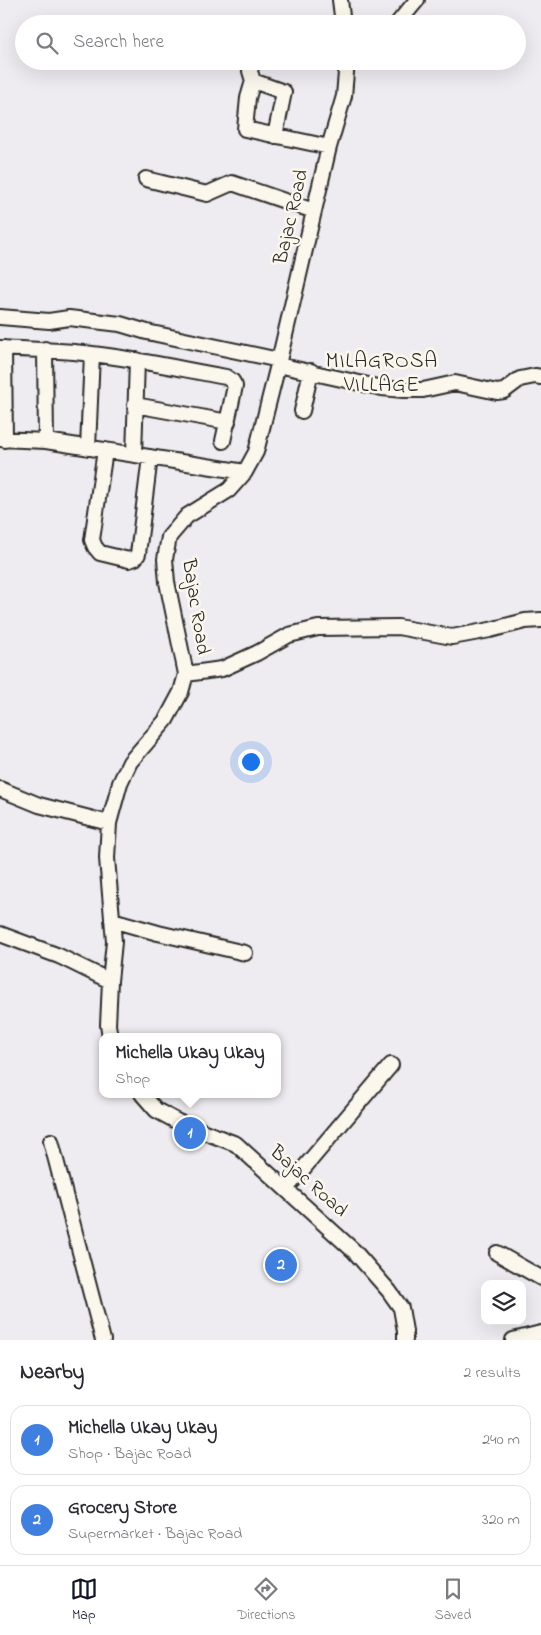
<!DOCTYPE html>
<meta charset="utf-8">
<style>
:root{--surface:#fff;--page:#f7f7f7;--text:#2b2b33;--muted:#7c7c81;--line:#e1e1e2;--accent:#111827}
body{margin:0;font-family:"Indie Flower",sans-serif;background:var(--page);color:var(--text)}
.controls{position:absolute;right:15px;bottom:15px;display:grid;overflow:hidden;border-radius:10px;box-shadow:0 5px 20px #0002}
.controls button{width:45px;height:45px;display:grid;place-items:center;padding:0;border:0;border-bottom:1px solid var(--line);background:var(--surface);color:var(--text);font:25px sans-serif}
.you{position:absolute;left:250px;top:761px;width:18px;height:18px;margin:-12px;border:4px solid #fff;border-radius:50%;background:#1a73e8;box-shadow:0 0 0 8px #1a73e833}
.badge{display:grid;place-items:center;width:32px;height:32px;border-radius:50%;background:var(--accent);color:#fff;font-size:16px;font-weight:700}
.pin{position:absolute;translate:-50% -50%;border:2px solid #fff;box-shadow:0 1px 5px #0006}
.popup{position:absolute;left:99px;top:1033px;width:182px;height:65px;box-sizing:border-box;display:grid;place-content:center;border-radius:10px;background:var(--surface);filter:drop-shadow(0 1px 4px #0005);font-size:16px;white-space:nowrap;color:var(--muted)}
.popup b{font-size:19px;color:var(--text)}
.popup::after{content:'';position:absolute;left:50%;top:100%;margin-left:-10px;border:10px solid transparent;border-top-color:var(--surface)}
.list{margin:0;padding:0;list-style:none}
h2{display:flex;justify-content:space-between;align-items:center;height:65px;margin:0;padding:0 20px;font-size:21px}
h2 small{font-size:16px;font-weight:400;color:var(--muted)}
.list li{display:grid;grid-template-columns:32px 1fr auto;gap:15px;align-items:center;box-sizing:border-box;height:70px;margin:0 10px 10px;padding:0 10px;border:1px solid var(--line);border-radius:15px}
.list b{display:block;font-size:19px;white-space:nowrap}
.list p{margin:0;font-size:16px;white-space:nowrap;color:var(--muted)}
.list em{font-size:16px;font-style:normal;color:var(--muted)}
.icon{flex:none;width:28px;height:28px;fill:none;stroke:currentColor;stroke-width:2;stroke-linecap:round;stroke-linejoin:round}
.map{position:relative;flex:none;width:541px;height:1340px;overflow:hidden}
.search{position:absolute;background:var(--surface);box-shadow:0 5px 20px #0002;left:15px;right:15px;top:15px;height:55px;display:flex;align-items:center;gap:12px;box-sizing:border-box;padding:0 18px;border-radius:28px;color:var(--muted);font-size:19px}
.sheet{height:225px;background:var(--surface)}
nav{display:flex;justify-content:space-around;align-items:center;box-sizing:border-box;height:70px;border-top:1px solid var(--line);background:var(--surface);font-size:14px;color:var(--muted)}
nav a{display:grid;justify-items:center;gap:2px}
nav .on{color:var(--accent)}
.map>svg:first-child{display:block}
</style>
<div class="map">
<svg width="541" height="1340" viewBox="0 0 541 1340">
<rect width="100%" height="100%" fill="#eeecf0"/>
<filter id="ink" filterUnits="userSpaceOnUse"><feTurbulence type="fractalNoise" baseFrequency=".02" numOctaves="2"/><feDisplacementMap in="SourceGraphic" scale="10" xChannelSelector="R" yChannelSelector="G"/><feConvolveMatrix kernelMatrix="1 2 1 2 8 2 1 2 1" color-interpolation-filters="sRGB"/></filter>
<g filter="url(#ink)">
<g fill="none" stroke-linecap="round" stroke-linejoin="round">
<!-- minor casing -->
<g stroke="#2b2b2b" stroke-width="18">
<path id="minor" d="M 340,0 L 343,24
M 263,24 L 263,23
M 397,24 L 417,0
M 253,61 L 250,71 L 253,81 L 248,98 L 245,129 L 329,147
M 253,81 L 284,92 L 275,136
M 146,179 L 207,194 L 232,183 L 314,211
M 0,317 L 49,321 L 69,318 L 120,324 L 147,332 L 279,360
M 0,348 C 31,350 62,350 92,354 C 137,359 181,369 226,377 L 232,381 L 235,386 L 223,441
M 4,348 L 5,440
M 45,349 L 46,441
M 278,365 L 382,388 L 403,390 L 423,390 L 455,383 L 497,392 L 504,391 L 520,379 L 535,376 L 541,377
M 135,405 L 228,422
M 302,411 L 311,371
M 0,439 L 46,441 L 245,472
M 88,448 L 92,354
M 105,450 L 92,540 L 95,547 L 100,553 L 129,560 L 135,558 L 138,554 L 150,457
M 134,455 L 137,360
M 186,674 L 222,669 L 257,653 L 289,635 L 318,628 L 398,627 L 452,637 L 490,630 L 525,621 L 541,620
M 0,789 L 39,805 L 109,823
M 112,920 L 158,933 L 245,953
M 0,934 L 59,956 L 110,981
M 110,1037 L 108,1025 L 110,981 L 114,942 L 107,858 L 109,823 L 120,783 L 130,762 L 166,720 L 181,692 L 186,674 L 167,582 L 165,559 L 169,537 L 187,516 L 229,490 L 245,472 L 256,452 L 278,365 L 329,147 L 344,96 L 347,61
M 142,1094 L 156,1110 L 178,1122 L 236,1144 L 354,1251 L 389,1291 L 401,1308 L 405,1331 L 405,1340
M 51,1141 L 103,1340
M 286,1189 L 391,1065
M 497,1253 L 541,1278
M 513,1340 L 541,1333"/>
</g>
<!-- minor -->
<use href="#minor" stroke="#fbf7ec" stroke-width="14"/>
</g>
</g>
<g text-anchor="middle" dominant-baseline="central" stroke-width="5" stroke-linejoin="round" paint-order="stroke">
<!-- street labels -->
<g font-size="20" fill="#2b2b2b" stroke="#fbf7ec">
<text transform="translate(292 217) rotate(-77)">Bajac Road</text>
<text transform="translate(195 607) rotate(81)">Bajac Road</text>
<text transform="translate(308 1182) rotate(42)">Bajac Road</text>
</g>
<!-- neighbourhood labels -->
<g font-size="21" letter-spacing="1" fill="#2b2b2b" stroke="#fbf7ec">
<text x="382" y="362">MILAGROSA<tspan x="382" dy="24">VILLAGE</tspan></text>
</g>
</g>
</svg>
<div class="controls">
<button><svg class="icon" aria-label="layers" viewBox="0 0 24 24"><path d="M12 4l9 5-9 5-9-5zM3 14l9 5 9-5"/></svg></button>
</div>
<div class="you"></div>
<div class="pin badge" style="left:190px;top:1133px;background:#3f7fe0">1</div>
<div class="popup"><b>Michella Ukay Ukay</b>Shop</div>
<div class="pin badge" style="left:281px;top:1265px;background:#3f7fe0">2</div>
<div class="search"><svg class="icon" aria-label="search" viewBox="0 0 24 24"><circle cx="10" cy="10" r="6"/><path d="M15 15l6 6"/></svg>Search here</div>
</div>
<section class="sheet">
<h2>Nearby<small>2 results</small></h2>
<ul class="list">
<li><span class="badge" style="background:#3f7fe0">1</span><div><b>Michella Ukay Ukay</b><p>Shop · Bajac Road</p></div><em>240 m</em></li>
<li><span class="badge" style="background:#3f7fe0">2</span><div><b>Grocery Store</b><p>Supermarket · Bajac Road</p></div><em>320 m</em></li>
</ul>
</section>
<nav>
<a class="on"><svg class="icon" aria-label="map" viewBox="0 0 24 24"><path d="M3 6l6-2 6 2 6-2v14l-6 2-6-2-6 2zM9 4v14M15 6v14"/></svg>Map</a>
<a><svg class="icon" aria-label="directions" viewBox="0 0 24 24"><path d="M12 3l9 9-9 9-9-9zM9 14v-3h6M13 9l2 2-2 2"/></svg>Directions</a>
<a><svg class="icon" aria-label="saved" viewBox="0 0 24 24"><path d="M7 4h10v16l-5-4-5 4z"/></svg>Saved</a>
</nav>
